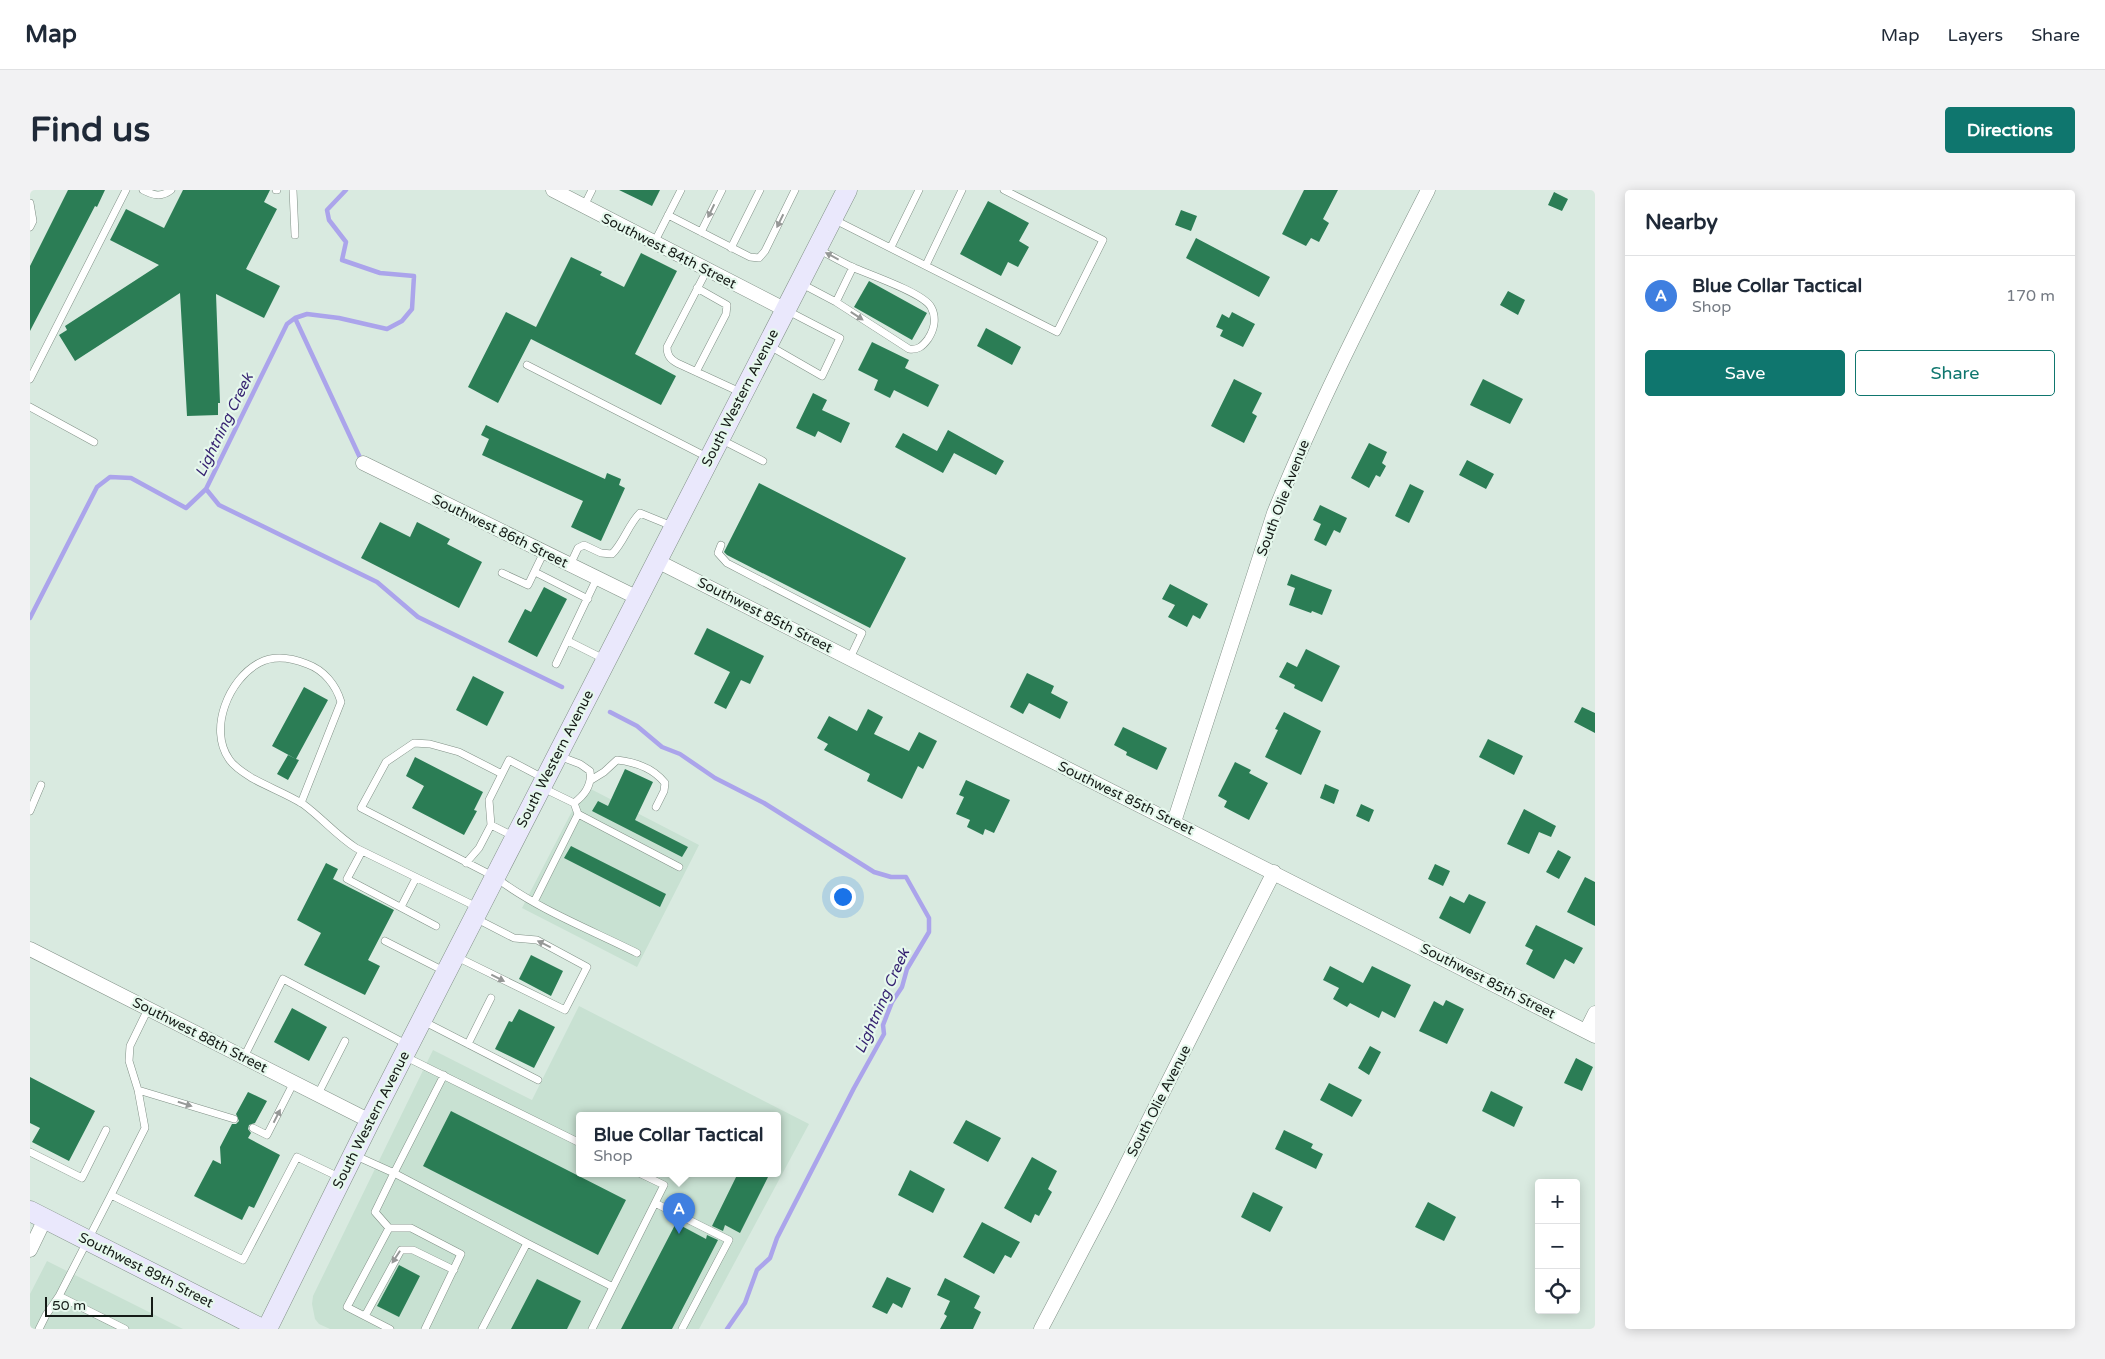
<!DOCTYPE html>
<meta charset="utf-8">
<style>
:root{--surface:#fff;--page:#f2f2f3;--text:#1f2937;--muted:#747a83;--line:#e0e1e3;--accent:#0f766e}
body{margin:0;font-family:"Varela Round",sans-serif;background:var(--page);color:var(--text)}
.controls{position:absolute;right:15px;bottom:15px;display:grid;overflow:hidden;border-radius:5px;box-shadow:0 2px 12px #0003}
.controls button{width:45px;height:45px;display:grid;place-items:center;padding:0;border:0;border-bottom:1px solid var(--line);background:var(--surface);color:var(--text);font:25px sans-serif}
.scale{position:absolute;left:15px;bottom:12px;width:108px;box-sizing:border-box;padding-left:5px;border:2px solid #151b17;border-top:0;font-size:14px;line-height:18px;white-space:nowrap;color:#151b17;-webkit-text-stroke:4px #e6f8ed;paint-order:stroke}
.you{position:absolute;left:812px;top:706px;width:18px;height:18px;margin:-12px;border:4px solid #fff;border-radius:50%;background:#1a73e8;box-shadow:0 0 0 8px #1a73e833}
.badge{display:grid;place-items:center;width:32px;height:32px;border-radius:50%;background:var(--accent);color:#fff;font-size:16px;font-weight:700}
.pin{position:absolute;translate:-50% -41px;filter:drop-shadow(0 1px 2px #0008)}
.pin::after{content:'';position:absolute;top:26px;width:18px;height:15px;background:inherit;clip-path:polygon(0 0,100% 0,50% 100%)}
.popup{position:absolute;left:546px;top:922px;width:205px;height:65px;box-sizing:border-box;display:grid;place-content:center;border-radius:5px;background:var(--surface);filter:drop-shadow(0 1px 4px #0005);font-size:16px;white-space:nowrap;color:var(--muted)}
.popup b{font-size:19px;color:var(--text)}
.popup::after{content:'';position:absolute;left:50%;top:100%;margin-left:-10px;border:10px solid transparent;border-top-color:var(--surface)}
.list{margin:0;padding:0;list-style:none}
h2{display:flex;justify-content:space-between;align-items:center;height:65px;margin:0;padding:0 20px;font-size:21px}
h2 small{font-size:16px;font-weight:400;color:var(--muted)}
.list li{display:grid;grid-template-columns:32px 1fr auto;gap:15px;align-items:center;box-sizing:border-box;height:80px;padding:0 20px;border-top:1px solid var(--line)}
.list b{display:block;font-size:19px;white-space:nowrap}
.list p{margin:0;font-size:16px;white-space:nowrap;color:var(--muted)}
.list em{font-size:16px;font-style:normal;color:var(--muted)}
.actions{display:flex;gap:10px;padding:15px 20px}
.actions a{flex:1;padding:11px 0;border:1px solid var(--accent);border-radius:5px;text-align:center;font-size:18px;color:var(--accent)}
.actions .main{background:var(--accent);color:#fff}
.icon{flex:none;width:28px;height:28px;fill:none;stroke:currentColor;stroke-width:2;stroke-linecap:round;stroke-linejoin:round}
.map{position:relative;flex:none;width:1565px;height:1139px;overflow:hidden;border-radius:5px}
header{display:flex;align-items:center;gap:30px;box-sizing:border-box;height:70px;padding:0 25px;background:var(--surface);border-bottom:1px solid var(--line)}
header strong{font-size:24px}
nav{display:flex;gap:28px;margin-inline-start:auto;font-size:18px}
.intro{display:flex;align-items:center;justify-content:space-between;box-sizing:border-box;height:120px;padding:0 30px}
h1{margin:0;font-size:35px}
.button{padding:12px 22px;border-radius:5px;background:var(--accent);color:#fff;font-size:18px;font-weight:700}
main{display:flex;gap:30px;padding:0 30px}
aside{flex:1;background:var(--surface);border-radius:5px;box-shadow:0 2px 12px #0003}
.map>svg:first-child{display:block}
</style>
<header>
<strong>Map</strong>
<nav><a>Map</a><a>Layers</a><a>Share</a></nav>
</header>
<div class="intro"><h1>Find us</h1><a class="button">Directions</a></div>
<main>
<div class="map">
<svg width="1565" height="1139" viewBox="0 0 1565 1139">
<rect width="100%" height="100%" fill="#d9eae0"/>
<!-- built -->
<path fill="#c8e1d2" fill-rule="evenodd" d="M 555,596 L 669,655 L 607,777 L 492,718 Z
M 549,816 L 779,934 L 669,1139 L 300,1139 L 289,1134 L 285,1129 L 282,1114 L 283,1106 L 403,860 L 502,910 ZM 550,925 L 748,925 L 748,983 L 550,983 Z
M 17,1071 L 153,1139 L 0,1139 L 0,1104 Z"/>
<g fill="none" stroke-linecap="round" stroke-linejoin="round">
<!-- stream -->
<path stroke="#aba4eb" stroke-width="4.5" d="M 265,128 L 332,272
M 176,299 L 189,315 L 347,392 L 388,427 L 532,497
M 0,428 L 67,297 L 80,287 L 101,288 L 156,318 L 176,299 L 257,134 L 265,128 L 277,124 L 309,128 L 357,139 L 372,131 L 382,119 L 384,86 L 350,83 L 312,70 L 316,52 L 299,30 L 297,20 L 316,0
M 580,522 L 607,536 L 632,557 L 650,564 L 685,588 L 734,613 L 844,682 L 861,687 L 876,687 L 899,728 L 899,742 L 877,779 L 872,797 L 862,812 L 853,835 L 854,844 L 824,898 L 747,1048 L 740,1068 L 727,1080 L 715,1113 L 697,1139"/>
</g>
<!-- building -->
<path fill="#2b7d55" d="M 38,0 L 75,0 L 67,17 L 65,16 L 0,141 L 0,76 Z
M 153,0 L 240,0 L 234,12 L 247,19 L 216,79 L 250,96 L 234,128 L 186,104 L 190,213 L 188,213 L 188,225 L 157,226 L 150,103 L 45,171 L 29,145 L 37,140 L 35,136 L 129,75 L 80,50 L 96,19 L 134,38 Z
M 589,0 L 630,0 L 622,16 Z
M 1274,0 L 1308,0 L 1293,29 L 1299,33 L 1289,52 L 1281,48 L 1276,56 L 1252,44 Z
M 1524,2 L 1538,9 L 1532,21 L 1518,15 Z
M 958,11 L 999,33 L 989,51 L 999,57 L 988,77 L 978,72 L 971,86 L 930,64 Z
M 1151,20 L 1167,26 L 1161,41 L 1145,35 Z
M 1166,48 L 1240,87 L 1229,107 L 1156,68 Z
M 611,63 L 647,81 L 605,164 L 646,186 L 631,215 L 501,149 L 468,213 L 438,197 L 476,122 L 506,137 L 541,67 L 572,82 L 570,85 L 594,97 Z
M 839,91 L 897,123 L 882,150 L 824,117 Z
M 1478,101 L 1495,110 L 1488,125 L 1470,115 Z
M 1202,122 L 1225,134 L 1213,157 L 1190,146 L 1193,140 L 1186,137 L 1192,124 L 1199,128 Z
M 956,138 L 991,157 L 982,175 L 947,156 Z
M 842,152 L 879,170 L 875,178 L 909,195 L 898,217 L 864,200 L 860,208 L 844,200 L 848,190 L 828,180 Z
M 1204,189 L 1232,203 L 1222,223 L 1227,226 L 1214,253 L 1181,236 Z
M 1453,189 L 1493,209 L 1480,234 L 1440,215 Z
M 783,203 L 797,210 L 792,220 L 820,233 L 811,253 L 788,241 L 785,247 L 766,238 Z
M 456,235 L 575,289 L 577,283 L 591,289 L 589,295 L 595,298 L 571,351 L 541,337 L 553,311 L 452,265 L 459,249 L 451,245 Z
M 918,240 L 974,271 L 966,285 L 924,263 L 913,283 L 865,257 L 873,243 L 907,261 Z
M 1339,253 L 1357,262 L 1352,273 L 1356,276 L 1350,287 L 1346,285 L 1339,298 L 1321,288 Z
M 1437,270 L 1464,284 L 1456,299 L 1429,285 Z
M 729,293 L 876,368 L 840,438 L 697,365 L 694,362 Z
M 1380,294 L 1394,301 L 1379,333 L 1365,326 Z
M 1290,315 L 1317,328 L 1310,343 L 1304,340 L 1296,356 L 1284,350 L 1291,334 L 1283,330 Z
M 350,332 L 380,347 L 387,332 L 420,349 L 417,354 L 452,372 L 429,418 L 331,368 Z
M 1261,384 L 1302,400 L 1292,425 L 1282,421 L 1281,423 L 1259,415 L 1265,398 L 1257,395 Z
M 1140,394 L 1178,414 L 1170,429 L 1163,425 L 1157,437 L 1138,427 L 1145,415 L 1132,409 Z
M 514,397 L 537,409 L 507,467 L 478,452 L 495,419 L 501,422 Z
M 677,438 L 734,466 L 720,494 L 711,490 L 696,519 L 684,513 L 700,482 L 664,464 Z
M 1276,459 L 1310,476 L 1292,512 L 1264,498 L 1265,495 L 1249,487 L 1257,472 L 1267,477 Z
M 997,483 L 1024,496 L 1021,503 L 1038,512 L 1030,529 L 999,513 L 993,524 L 980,517 Z
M 443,486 L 474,502 L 457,536 L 426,520 Z
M 274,497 L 298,510 L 266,569 L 269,570 L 258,590 L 247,584 L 258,565 L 266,569 L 242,556 Z
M 1552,517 L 1565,523 L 1565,543 L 1544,532 Z
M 838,519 L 853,527 L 844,544 L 879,561 L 889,542 L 907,551 L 893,579 L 888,576 L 872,609 L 837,591 L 840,584 L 794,560 L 798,554 L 787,548 L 799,526 L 827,541 Z
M 1254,522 L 1291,541 L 1271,585 L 1235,567 L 1248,540 L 1245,539 Z
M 1093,537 L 1137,558 L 1127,580 L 1096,565 L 1097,562 L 1084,555 Z
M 1458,549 L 1493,566 L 1484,585 L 1449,567 Z
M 385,567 L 453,602 L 444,620 L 447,621 L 434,645 L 382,618 L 394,596 L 376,586 Z
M 1205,572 L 1221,580 L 1219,583 L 1238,593 L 1219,630 L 1194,617 L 1197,611 L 1188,606 Z
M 595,579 L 623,592 L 605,630 L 658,657 L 652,667 L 562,621 L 568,611 L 578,616 Z
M 936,590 L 980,610 L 964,643 L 955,639 L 953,645 L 937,637 L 940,630 L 926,624 L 934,607 L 929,605 Z
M 1295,594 L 1309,600 L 1304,614 L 1290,608 Z
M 1331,614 L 1344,620 L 1339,632 L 1326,626 Z
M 1494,619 L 1526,636 L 1521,647 L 1509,642 L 1499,664 L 1477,654 Z
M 541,656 L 636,704 L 630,717 L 534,668 Z
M 1528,660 L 1541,667 L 1529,689 L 1516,682 Z
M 296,673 L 308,679 L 303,689 L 364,720 L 338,770 L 350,776 L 335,805 L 274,775 L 291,743 L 267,730 Z
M 1405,674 L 1420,681 L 1413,696 L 1398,689 Z
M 1555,687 L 1565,692 L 1565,736 L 1537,722 Z
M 1439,704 L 1456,712 L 1440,744 L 1409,728 L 1420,706 L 1434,713 Z
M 1506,735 L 1553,758 L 1544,774 L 1535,769 L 1524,789 L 1496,774 L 1503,760 L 1495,756 Z
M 501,765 L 533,781 L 521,806 L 489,789 Z
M 1300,776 L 1333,793 L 1342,776 L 1381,795 L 1365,828 L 1352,821 L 1349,828 L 1320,813 L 1317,817 L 1303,809 L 1309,798 L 1293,790 Z
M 1416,810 L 1434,819 L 1417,854 L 1389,841 L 1404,811 L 1413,816 Z
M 262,818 L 297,837 L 279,871 L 244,852 Z
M 489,819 L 525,837 L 504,878 L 465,859 L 479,831 L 482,832 Z
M 1340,856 L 1351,862 L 1339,885 L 1328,878 Z
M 1546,868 L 1563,877 L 1552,901 L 1534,893 Z
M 0,887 L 65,921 L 39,971 L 2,952 L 10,938 L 0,933 Z
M 1299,893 L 1332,910 L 1322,927 L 1290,910 Z
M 1461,901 L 1493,917 L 1484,937 L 1452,921 Z
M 218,902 L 237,911 L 225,933 L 219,935 L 218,939 L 221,943 L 218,948 L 250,965 L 224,1018 L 219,1016 L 212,1030 L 164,1006 L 183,970 L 191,974 L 190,957 L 202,934 L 206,934 L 209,931 L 206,924 Z
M 421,921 L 596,1010 L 568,1065 L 393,976 Z
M 936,930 L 971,948 L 958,972 L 923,953 Z
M 1254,940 L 1283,954 L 1281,958 L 1293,964 L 1286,979 L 1245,959 Z
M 1002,967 L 1027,981 L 1018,999 L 1022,1002 L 1009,1026 L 1005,1024 L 1001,1033 L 974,1018 Z
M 880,980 L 915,999 L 903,1023 L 868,1005 Z
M 708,983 L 730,983 L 738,987 L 710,1043 L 695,1035 L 693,1041 L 682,1036 Z
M 1223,1002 L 1253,1017 L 1240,1042 L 1211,1027 Z
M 1398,1012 L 1426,1027 L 1414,1051 L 1385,1037 Z
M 952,1032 L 990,1052 L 981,1068 L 975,1065 L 964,1084 L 933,1067 Z
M 646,1033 L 676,1049 L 677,1045 L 688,1050 L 642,1139 L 591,1139 Z
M 369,1075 L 390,1086 L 369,1127 L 347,1116 Z
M 857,1087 L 881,1098 L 872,1118 L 863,1113 L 857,1124 L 842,1117 Z
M 915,1088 L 950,1106 L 944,1118 L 951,1122 L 943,1139 L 910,1139 L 917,1126 L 914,1124 L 920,1111 L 907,1105 Z
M 507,1089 L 551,1111 L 537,1139 L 481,1139 Z"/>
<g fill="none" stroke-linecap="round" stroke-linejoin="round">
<!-- lane casing -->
<g stroke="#809086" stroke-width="8">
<path id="lane" d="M 113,0 C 123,5 131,8 141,0
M 246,0 L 247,0
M 263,0 L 265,45
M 0,13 L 3,31 L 0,37
M 554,16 L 562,0
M 638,25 L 720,67 L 729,68 L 735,61 L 765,0
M 805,30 L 1027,142 L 1073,50 L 974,0
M 671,42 L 692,0
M 624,53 L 651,0
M 861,57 L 889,0
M 701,58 L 730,0
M 896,75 L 932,0
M 677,80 L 637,157 C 637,165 640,169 647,173 L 710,202
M 770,93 L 806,112 L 879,159 C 888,160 892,157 898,149 C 904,140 907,128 901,117 C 894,103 838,84 822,77 C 810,71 799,65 788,59
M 806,112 L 823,77
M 738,155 L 792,186 L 810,148 L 758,121
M 497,175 L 677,267
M 666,182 L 696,124 L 697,115 L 667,98
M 0,189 L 96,0
M 0,217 L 64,252
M 690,249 L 733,271
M 691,355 L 688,363 L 697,373 L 832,443 L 820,468
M 540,375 L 548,358 L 554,355 L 571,363 L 582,364 C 594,352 598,335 610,323 L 642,336
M 505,382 L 558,409
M 472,383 L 498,395 L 514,362
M 538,451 L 576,470
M 526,474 L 567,388
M 529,566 L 550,574 L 560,581 C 562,594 555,605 544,613
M 472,584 L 429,562 L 400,554 L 384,553 L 356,572 L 331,618 L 465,687 C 507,719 559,739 607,763
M 561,590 L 574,582 L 587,570 C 605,572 624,579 635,593 L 634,601 L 626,617
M 513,598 L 544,613 L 548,624 L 649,677
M 271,613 L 311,512 C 306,495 294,480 277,474 C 262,468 244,465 229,473 C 199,489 178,539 199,569 C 204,577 214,583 222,588 C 238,597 257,604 273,614 C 292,628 306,645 326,658 L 449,718
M 0,621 L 11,595
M 461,635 L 485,647
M 332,661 L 317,689 L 406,736
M 436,673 L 449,658 L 461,635 L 459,610 L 479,570 L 515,589
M 504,712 L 548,624
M 371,717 L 386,688
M 355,751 L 414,781
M 427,767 L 535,820 L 557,777 L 507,750 L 484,748 L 445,728
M 118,819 L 100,856 L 99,871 L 108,900 L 115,938 L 81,1005 L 213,1070 L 267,967 L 311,988
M 393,831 L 508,890
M 438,854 L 461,808
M 374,866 L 550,953
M 214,867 L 253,789 L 376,854
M 414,885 L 364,983 L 497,1053
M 108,900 L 204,929
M 288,904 L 315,851
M 223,938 L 237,945 L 264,892
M 0,962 L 52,988 L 76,940
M 324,965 L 364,983 L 345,1022 L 359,1038
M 625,1013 L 699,1050 L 652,1139
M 583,1097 L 634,995 L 609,983
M 29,1106 L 95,1139
M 335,1126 L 371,1060 L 383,1060 L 424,1080
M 9,1139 L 16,1125 L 29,1106 L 81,1005
M 360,1139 L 317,1117 L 359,1038 L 381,1038 L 431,1064 L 395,1139
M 452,1139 L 497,1053 L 583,1097 L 562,1139"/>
</g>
<!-- street casing -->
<g stroke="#809086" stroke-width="15">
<path id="street" d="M 523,0 L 756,120
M 333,273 L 608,408
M 627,371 L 1565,846
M 1144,632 L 1244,323 C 1289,212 1344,106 1398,0
M 0,759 L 340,931
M 1556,841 L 1565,823
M 0,1060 L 15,1029
M 1011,1139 L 1077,1013 L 1244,682"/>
</g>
<!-- secondary casing -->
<g stroke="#809086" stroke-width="21">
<path id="secondary" d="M 0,1021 L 232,1139
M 237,1139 L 340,931 L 817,0"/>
</g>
<!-- lane -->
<use href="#lane" stroke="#fff" stroke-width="7"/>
<!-- street -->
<use href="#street" stroke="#fff" stroke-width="14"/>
<!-- secondary -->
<use href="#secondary" stroke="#eae8fc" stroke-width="20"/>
</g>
<!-- one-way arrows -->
<defs><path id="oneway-solid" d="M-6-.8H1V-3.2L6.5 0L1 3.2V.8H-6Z" transform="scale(1.25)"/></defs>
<g fill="#969897">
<use href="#oneway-solid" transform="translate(681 21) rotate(116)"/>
<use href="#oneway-solid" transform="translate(750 31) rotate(116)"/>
<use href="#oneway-solid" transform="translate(802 66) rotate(-152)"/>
<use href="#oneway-solid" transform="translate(827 126) rotate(33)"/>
<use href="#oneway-solid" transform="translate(514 754) rotate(-154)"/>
<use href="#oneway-solid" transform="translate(468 788) rotate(27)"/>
<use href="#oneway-solid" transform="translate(155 914) rotate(17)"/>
<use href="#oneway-solid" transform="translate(247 926) rotate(-63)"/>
<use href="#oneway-solid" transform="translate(366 1067) rotate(123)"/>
</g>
<g text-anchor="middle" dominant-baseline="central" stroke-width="4.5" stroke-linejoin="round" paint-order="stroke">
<!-- street labels -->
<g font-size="14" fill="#151b17" stroke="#e6f8ed">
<text transform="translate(639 61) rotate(27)">Southwest 84th Street</text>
<text transform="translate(710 208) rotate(-63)">South Western Avenue</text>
<text transform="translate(1253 308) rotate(-69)">South Olie Avenue</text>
<text transform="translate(470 341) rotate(26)">Southwest 86th Street</text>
<text transform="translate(735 425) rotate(27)">Southwest 85th Street</text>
<text transform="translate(525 569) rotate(-63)">South Western Avenue</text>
<text transform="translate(1096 608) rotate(26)">Southwest 85th Street</text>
<text transform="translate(1458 791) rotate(27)">Southwest 85th Street</text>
<text transform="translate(170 845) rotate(27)">Southwest 88th Street</text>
<text transform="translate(1129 911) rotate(-63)">South Olie Avenue</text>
<text transform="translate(341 930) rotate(-63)">South Western Avenue</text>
<text transform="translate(116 1080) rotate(27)">Southwest 89th Street</text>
</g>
<!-- water labels -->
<g font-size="15" font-style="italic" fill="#331f6f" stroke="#e6f8ed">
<text transform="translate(194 235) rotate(-64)">Lightning Creek</text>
<text transform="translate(852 811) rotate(-66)">Lightning Creek</text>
</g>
</g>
</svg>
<div class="controls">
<button>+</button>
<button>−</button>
<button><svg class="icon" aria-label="locate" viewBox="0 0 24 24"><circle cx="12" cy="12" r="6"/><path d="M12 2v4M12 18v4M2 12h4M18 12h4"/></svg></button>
</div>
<div class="scale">50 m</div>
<div class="you"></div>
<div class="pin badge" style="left:649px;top:1044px;background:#3f7fe0">A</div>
<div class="popup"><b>Blue Collar Tactical</b>Shop</div>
</div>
<aside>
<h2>Nearby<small></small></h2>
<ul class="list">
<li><span class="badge" style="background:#3f7fe0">A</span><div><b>Blue Collar Tactical</b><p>Shop</p></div><em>170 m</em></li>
</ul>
<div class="actions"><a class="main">Save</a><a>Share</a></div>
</aside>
</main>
